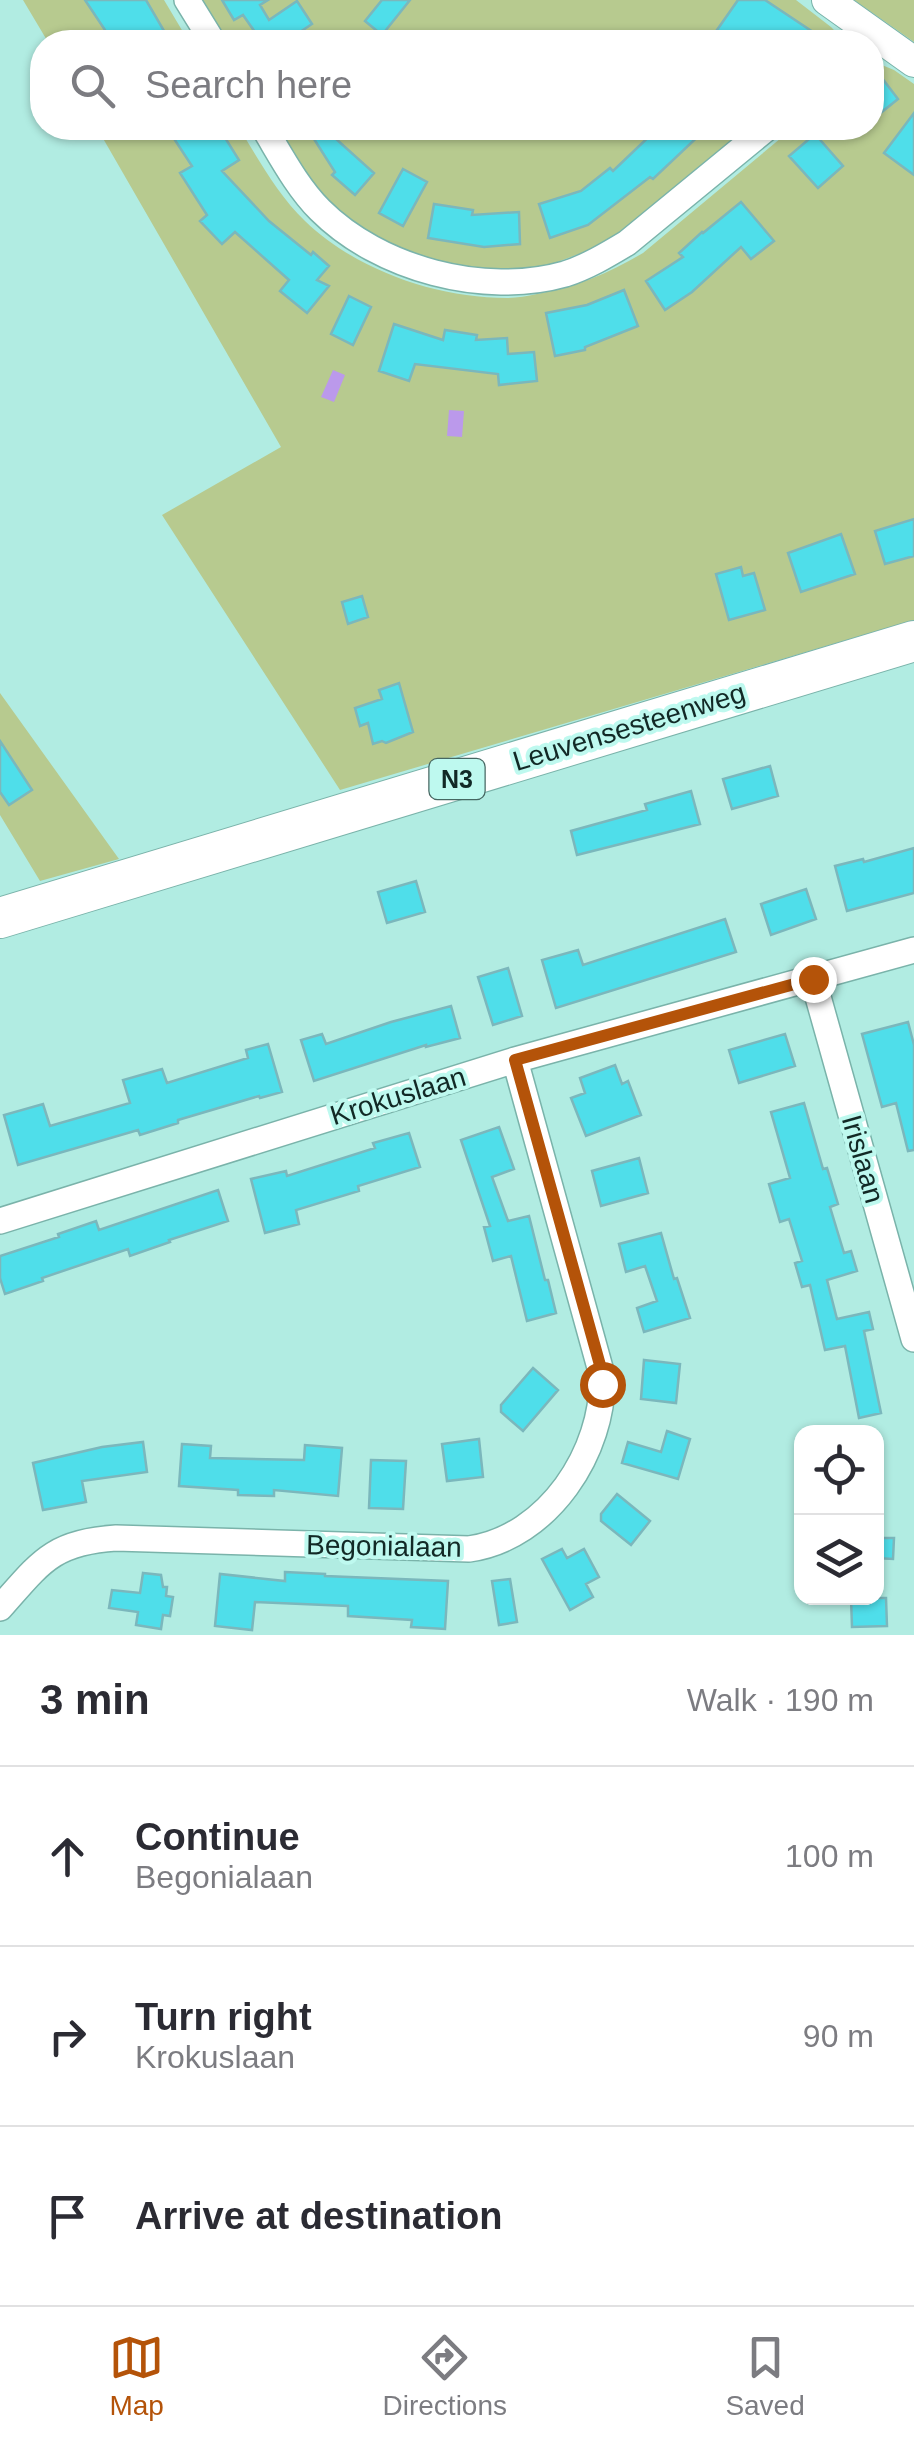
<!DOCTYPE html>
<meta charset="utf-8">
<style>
:root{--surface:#fff;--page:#f2f2f3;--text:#2b2b33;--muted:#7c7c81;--line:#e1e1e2;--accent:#b45309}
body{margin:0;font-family:Helvetica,sans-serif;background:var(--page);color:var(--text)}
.controls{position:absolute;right:30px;bottom:30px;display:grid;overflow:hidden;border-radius:20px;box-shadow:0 2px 8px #0004}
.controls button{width:90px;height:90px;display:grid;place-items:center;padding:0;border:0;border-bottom:2px solid var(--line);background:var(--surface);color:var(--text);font:50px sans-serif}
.stop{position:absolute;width:30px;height:30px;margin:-22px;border:8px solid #b45309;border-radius:50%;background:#fff}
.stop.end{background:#b45309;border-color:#fff;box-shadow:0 2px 10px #0008}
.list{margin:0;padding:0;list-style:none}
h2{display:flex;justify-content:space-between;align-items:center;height:130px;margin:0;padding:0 40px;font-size:42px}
h2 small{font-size:32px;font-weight:400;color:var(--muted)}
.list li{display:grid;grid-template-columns:65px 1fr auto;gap:30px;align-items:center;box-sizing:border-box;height:180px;padding:0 40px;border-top:2px solid var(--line)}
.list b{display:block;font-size:38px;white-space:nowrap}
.list p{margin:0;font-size:32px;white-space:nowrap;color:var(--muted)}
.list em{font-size:32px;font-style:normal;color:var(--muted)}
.icon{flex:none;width:55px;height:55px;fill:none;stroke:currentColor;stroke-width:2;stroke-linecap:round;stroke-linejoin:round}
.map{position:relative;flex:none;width:914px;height:1635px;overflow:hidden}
.search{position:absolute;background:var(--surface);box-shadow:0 2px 8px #0004;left:30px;right:30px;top:30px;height:110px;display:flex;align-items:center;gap:25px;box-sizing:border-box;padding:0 35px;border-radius:40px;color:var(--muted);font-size:38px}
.sheet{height:670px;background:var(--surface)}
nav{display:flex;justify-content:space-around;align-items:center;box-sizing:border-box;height:140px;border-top:2px solid var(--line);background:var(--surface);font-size:28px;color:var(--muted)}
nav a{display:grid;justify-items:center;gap:5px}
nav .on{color:var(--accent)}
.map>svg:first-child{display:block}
</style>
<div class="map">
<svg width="914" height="1635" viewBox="0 0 914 1635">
<rect width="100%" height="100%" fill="#b1ece2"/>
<!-- green -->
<path fill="#b7ca8f" d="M 23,0 L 164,0 L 189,42 L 48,42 Z
M 200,0 L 796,0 L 831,27 L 836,32 L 838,42 L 225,42 Z
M 854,0 L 914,0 L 914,42 Z
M 877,63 L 894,70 L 914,84 L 914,620 L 340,790 L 162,515 L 281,447 L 97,128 L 239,128 C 259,160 277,194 305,221 C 356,270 436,298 507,298 C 517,298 527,296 537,294 C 576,287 609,273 643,253 L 793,128 L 872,128 L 872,65 Z
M 275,128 L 750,128 L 618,236 L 584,252 L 552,264 L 517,270 L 469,270 L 395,251 L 344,215 L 312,184 Z
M 0,693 L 119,859 L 40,881 L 0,815 Z"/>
<!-- water -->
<path fill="#bb99eb" d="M 333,370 L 345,375 L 334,402 L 321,397 Z
M 449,410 L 464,411 L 462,437 L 447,436 Z"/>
<!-- building -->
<path fill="#4fdeea" stroke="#7bb7bc" stroke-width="2.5" d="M 85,0 L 146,0 L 167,36 L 155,42 L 113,42 Z
M 222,0 L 268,0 L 260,5 L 269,20 L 297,1 L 312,24 L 285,42 L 262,42 L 243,15 L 234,20 Z
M 382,0 L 410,0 L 382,35 L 365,21 Z
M 738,0 L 765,0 L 828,42 L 735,42 L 717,30 Z
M 872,65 L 898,99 L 872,120 Z
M 914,113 L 914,175 L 884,153 Z
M 167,128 L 219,128 L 239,160 L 222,171 L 269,221 L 311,255 L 313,252 L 329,266 L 317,280 L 329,286 L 307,313 L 280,291 L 289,280 L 235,232 L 222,244 L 200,221 L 207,215 L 180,173 L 192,166 Z
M 307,128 L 355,128 L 336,139 L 374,173 L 355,195 L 332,175 L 335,172 Z
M 658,128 L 707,128 L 653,179 L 650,177 L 588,225 L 550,238 L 539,204 L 581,191 L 610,168 L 613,171 Z
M 815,134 L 843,166 L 818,188 L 789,156 Z
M 403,169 L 427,182 L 403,226 L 379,213 Z
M 741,202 L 774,241 L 751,259 L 741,247 L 692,292 L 665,310 L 646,281 L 683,257 L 679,253 L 702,232 L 703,233 Z
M 434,204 L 473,210 L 472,215 L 519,212 L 520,244 L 484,247 L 428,238 Z
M 624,290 L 638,326 L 585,347 L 585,350 L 555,356 L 546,313 L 587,305 Z
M 349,296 L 371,307 L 353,345 L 331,334 Z
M 394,324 L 443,340 L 445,330 L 477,335 L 476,340 L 507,338 L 508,354 L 534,352 L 537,381 L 499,385 L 498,374 L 415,364 L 409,381 L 379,371 Z
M 914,519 L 914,556 L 885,564 L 875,531 Z
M 841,534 L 855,574 L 801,592 L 788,553 Z
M 741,567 L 743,576 L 754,573 L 765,610 L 729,620 L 716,574 Z
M 362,596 L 368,617 L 348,624 L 342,602 Z
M 399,683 L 413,732 L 386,743 L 382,741 L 373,744 L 368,723 L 360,726 L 355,708 L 382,699 L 379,690 Z
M 0,741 L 32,790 L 9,805 L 0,792 Z
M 770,766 L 778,796 L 732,809 L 723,779 Z
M 691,791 L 700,824 L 577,855 L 571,831 L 647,810 L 645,804 Z
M 914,848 L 914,893 L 847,911 L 835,866 L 863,859 L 864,862 Z
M 416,881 L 425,912 L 387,923 L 378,892 Z
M 806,889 L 816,919 L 771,935 L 761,904 Z
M 725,919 L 736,952 L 556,1008 L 542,960 L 578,950 L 583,965 Z
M 508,968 L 522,1016 L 493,1025 L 478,977 Z
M 451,1006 L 460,1038 L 426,1047 L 426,1045 L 314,1081 L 301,1040 L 322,1034 L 326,1044 L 391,1022 Z
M 908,1022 L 914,1045 L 914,1150 L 908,1151 L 896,1103 L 882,1107 L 862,1034 Z
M 785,1034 L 795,1066 L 739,1083 L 729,1050 Z
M 268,1044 L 282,1092 L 260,1098 L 259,1096 L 178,1120 L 178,1123 L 140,1135 L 138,1130 L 18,1165 L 4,1115 L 43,1104 L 50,1126 L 130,1103 L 123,1080 L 162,1069 L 167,1083 L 248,1058 L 246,1050 Z
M 615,1065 L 622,1084 L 628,1081 L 641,1115 L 586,1136 L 571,1098 L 585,1093 L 580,1078 Z
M 804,1103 L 823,1169 L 827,1168 L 838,1204 L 830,1207 L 844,1253 L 851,1251 L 857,1271 L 827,1280 L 837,1319 L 869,1312 L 873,1329 L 864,1331 L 881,1413 L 859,1418 L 845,1346 L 825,1350 L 810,1285 L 802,1287 L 795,1263 L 802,1261 L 789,1219 L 780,1222 L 769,1184 L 790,1178 L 771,1112 Z
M 499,1127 L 514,1169 L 492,1177 L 508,1221 L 529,1216 L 545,1280 L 548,1280 L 556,1313 L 527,1321 L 511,1256 L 493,1261 L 484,1227 L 490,1226 L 461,1140 Z
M 409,1133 L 420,1167 L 358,1186 L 359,1191 L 296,1210 L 299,1224 L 265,1233 L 251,1179 L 286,1171 L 287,1176 L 375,1148 L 373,1143 Z
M 639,1158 L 648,1193 L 601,1206 L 592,1171 Z
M 218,1190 L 228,1221 L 169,1240 L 170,1242 L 130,1256 L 128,1249 L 42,1278 L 43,1281 L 5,1294 L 0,1278 L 0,1256 L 59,1237 L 58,1234 L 96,1221 L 99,1230 Z
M 661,1233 L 674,1279 L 677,1278 L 690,1318 L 644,1332 L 637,1308 L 657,1301 L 645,1266 L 626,1272 L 619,1244 Z
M 644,1360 L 680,1364 L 676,1403 L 641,1399 Z
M 533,1368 L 558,1390 L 523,1431 L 501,1412 L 501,1405 Z
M 667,1431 L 690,1439 L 678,1479 L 622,1463 L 628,1442 L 661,1452 Z
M 479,1439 L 483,1477 L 447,1481 L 442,1444 Z
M 143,1442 L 147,1472 L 82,1481 L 86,1502 L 43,1510 L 33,1463 L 102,1447 Z
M 182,1444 L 211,1446 L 210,1458 L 304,1460 L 305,1445 L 342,1448 L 338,1496 L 274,1490 L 274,1496 L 238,1495 L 238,1490 L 179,1486 Z
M 371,1460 L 406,1461 L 403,1509 L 369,1508 Z
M 617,1494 L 650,1521 L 631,1545 L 601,1521 L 601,1514 Z
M 876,1538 L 894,1538 L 893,1559 L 876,1558 Z
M 562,1549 L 567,1558 L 584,1549 L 599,1577 L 586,1584 L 593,1597 L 570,1610 L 542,1559 Z
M 285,1572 L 325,1574 L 325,1576 L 448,1581 L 445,1629 L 411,1627 L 412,1620 L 348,1616 L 348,1606 L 255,1602 L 252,1630 L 215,1626 L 220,1574 L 285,1581 Z
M 143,1573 L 161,1575 L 163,1587 L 167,1587 L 166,1596 L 173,1597 L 170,1616 L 163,1615 L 161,1629 L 136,1625 L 138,1612 L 109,1608 L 112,1590 L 140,1593 Z
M 510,1579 L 517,1622 L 499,1625 L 492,1581 Z
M 851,1598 L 886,1598 L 887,1626 L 852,1627 Z"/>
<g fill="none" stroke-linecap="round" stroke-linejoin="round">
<!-- minor casing -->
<g stroke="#7ab3aa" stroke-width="28">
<path id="minor" d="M 187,0 L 213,42
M 264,128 C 281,156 297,187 320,210 C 379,269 484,297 565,274 C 587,267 607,255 627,243 L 767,128
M 813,979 L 914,1339
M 0,1221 L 515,1060 L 914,950
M 0,1608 C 40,1563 52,1542 116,1538 L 469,1549 C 548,1538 605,1451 602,1375 L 515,1060"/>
</g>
<!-- tertiary casing -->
<g stroke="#7ab3aa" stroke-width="32">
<path id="tertiary" d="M 827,0 L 914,62"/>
</g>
<!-- primary casing -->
<g stroke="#7ab3aa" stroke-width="42">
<path id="primary" d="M 0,918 L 914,641"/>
</g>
<!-- minor -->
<use href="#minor" stroke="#fff" stroke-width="25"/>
<!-- tertiary -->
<use href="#tertiary" stroke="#fff" stroke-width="30"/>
<!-- primary -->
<use href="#primary" stroke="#fff" stroke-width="40"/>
</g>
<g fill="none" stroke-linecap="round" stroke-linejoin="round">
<!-- route -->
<path stroke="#b45309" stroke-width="12" d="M 602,1384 L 600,1365 L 515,1060 L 813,979"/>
</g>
<g text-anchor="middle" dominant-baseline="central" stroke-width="8" stroke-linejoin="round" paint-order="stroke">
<!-- shield labels -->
<rect fill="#bef9ef" stroke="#466762" stroke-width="2.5" x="429.5" y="759" width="55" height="40" rx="8"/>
<g font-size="25" font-weight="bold" fill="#122926">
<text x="457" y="779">N3</text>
</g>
<!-- street labels -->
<g font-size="28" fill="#122926" stroke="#bef9ef">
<text transform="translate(629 727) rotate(-17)">Leuvensesteenweg</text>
<text transform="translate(398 1096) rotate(-17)">Krokuslaan</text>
<text transform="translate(863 1159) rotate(74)">Irislaan</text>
<text transform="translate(384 1546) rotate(1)">Begonialaan</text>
</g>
</g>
</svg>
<div class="controls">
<button><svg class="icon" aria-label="locate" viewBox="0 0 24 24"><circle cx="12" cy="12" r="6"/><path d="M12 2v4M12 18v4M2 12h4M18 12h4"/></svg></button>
<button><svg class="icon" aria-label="layers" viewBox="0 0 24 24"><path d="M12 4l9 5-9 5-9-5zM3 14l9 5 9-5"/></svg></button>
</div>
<div class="stop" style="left:602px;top:1384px"></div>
<div class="stop end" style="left:813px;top:979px"></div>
<div class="search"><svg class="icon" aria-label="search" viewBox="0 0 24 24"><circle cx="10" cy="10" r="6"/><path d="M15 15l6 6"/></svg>Search here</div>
</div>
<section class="sheet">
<h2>3 min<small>Walk · 190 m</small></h2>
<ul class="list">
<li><svg class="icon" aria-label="ahead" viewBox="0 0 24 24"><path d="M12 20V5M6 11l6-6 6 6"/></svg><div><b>Continue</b><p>Begonialaan</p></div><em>100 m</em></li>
<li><svg class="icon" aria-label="right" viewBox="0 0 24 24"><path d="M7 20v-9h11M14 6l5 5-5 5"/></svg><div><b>Turn right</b><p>Krokuslaan</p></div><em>90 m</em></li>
<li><svg class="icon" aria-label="arrive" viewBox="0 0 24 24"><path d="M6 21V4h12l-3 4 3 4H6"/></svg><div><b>Arrive at destination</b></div></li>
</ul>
</section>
<nav>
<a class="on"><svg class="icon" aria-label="map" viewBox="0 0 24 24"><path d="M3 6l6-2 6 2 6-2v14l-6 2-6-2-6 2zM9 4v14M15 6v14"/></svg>Map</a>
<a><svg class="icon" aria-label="directions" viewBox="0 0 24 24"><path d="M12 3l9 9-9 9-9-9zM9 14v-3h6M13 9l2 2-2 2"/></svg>Directions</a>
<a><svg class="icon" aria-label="saved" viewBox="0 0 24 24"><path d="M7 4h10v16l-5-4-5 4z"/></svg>Saved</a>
</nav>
